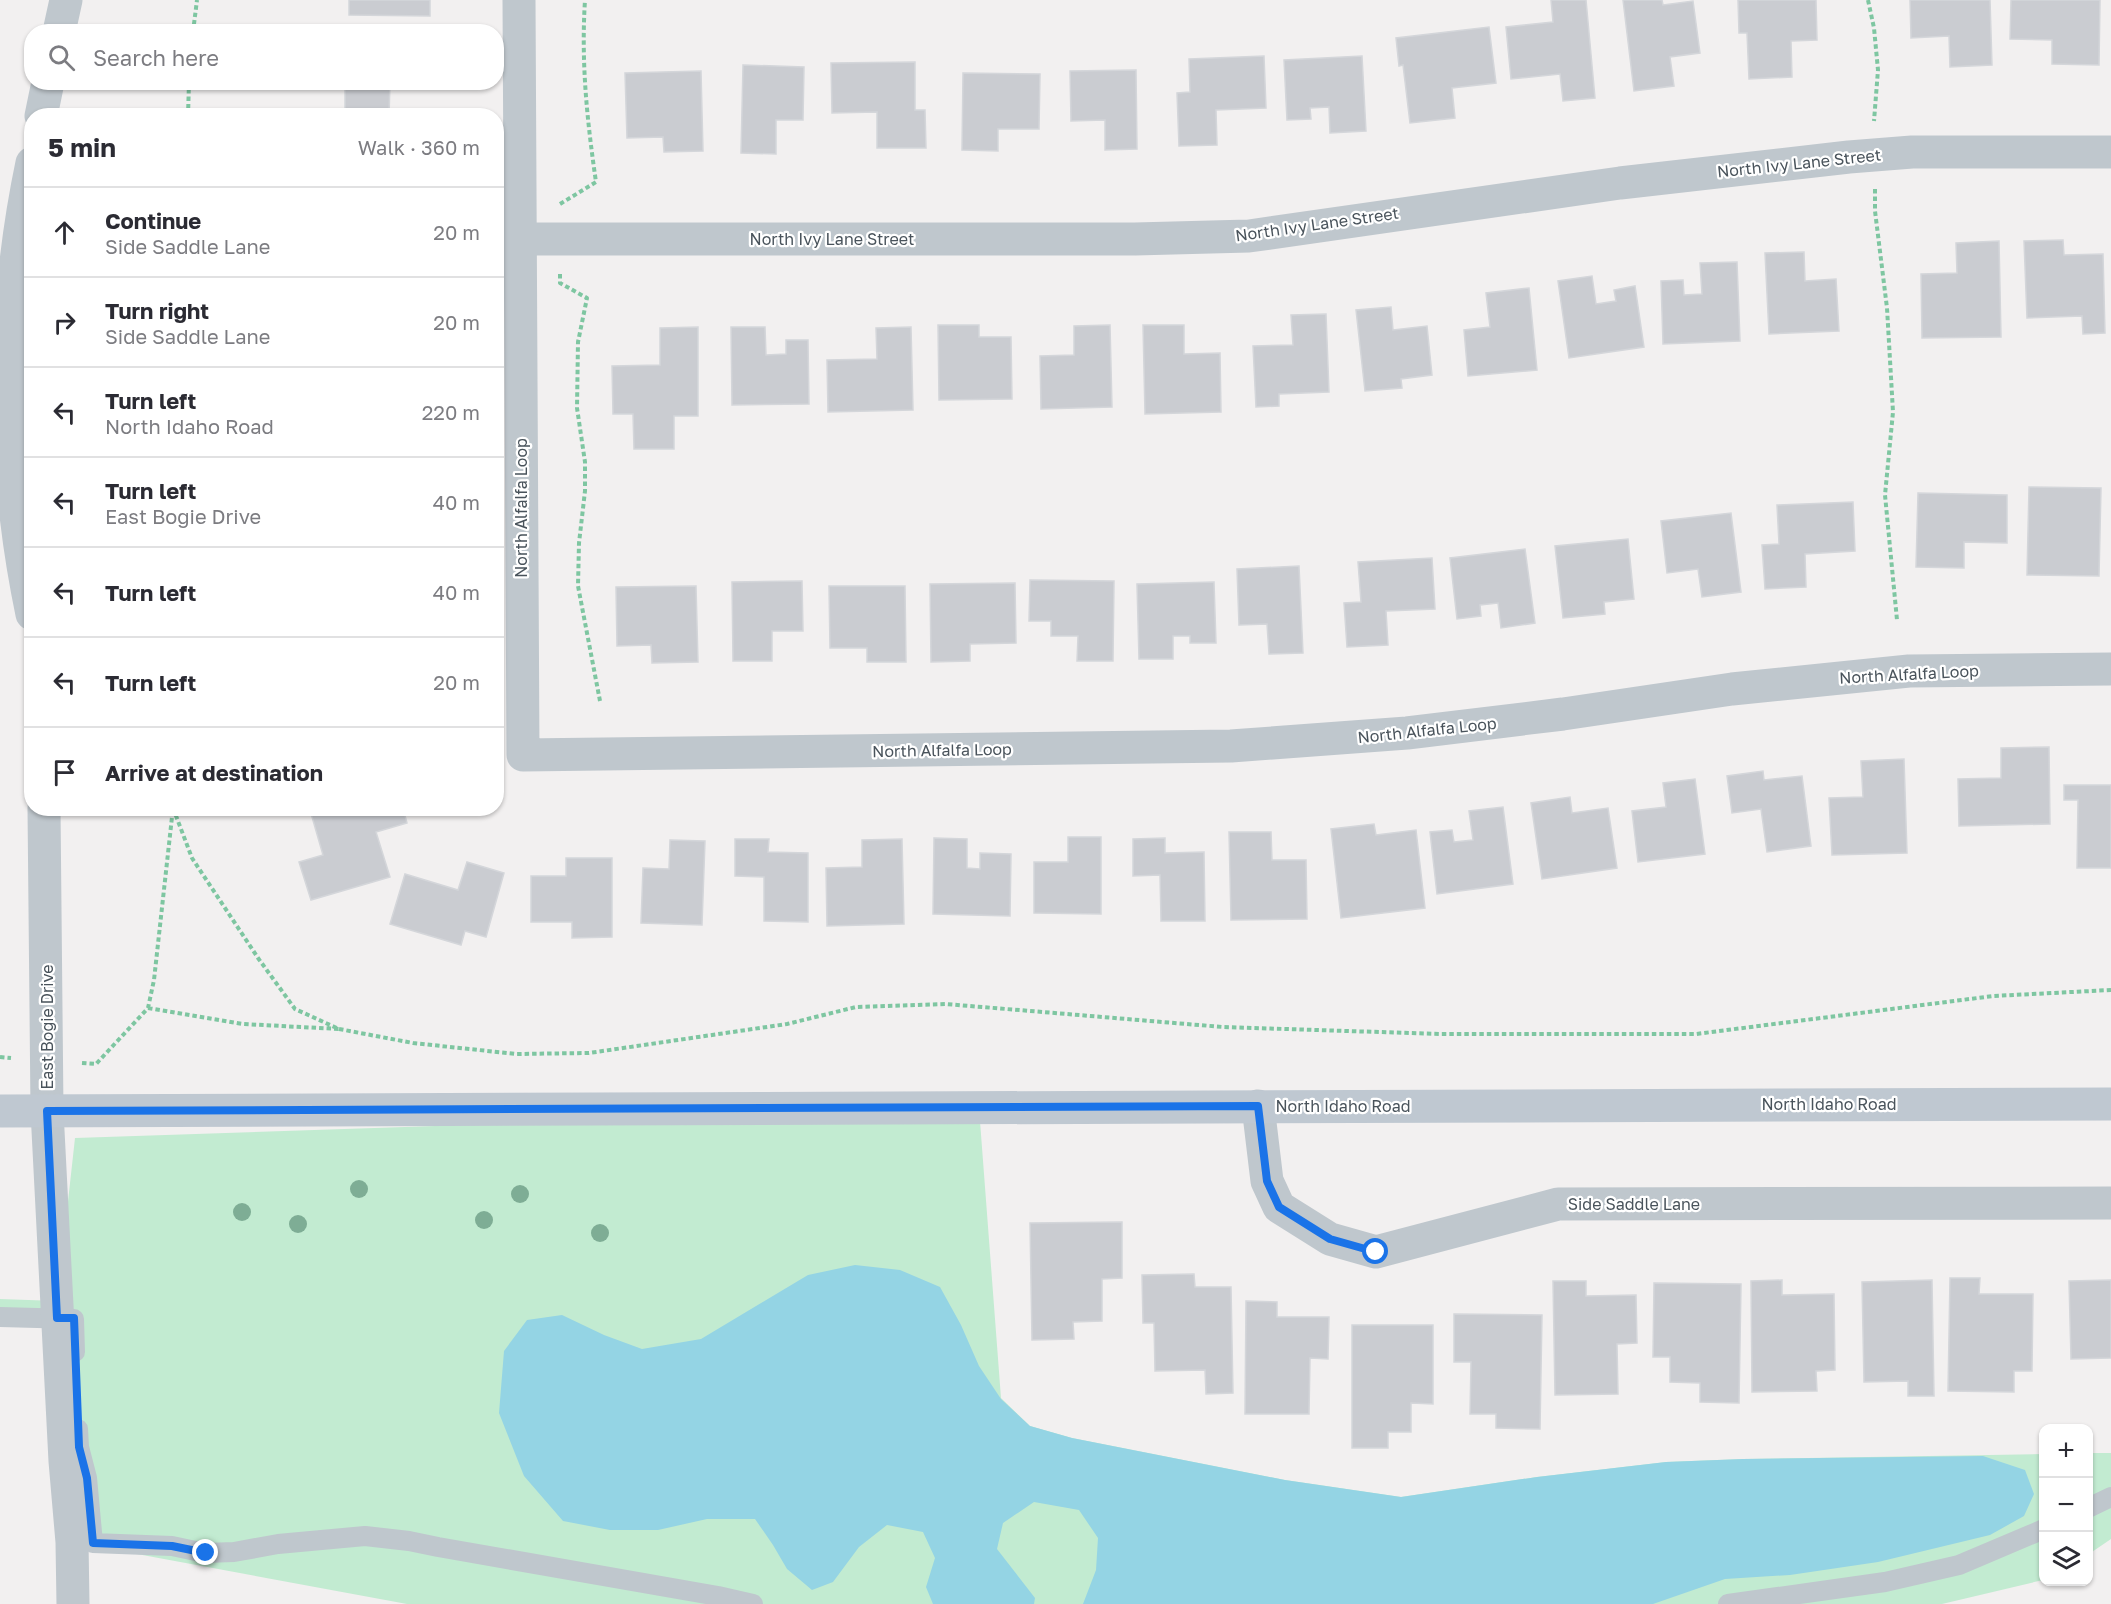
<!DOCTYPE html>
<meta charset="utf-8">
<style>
:root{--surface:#fff;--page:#f7f7f7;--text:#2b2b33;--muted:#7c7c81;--line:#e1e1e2}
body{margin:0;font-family:"Golos Text",sans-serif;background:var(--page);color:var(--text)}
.controls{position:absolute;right:18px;bottom:18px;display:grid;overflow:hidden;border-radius:12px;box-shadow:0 2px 4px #0004}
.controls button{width:54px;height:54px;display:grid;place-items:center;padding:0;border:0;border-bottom:2px solid var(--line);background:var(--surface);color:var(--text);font:30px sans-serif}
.stop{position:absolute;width:18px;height:18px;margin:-14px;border:4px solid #1a73e8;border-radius:50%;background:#fff}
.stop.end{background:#1a73e8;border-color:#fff;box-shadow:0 2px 6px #0008}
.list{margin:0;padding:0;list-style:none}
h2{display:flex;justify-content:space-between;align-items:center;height:78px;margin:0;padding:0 24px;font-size:26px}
h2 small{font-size:20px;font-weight:400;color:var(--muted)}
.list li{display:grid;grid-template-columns:39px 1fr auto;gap:18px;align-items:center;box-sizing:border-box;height:90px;padding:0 24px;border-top:2px solid var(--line)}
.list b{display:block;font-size:22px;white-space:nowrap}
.list p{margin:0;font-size:20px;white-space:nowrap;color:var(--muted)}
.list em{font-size:20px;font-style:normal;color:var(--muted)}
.icon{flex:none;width:33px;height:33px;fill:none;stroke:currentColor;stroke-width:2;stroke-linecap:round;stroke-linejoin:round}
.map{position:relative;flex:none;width:2111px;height:1604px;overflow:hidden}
.search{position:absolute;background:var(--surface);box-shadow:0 2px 4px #0004;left:24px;top:24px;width:480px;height:66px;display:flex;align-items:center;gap:15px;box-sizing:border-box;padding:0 21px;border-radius:24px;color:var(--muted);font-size:22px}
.panel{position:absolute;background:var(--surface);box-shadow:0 2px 4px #0004;left:24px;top:108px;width:480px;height:708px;border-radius:24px}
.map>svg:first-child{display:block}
</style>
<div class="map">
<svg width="2111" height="1604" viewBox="0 0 2111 1604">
<rect width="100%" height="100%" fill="#f2f0f0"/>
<!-- green -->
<path fill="#c2ebd1" d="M 979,1108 L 1001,1398 L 1030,1426 L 1072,1438 L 1285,1480 L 1401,1497 L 1537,1477 L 1666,1462 L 1743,1459 L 2043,1454 L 2043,1580 L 1942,1604 L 407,1604 L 72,1542 L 58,1327 L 0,1323 L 0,1299 L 57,1301 L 75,1138 Z
M 2088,1453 L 2111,1453 L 2111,1539 L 2089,1554 Z"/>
<!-- water -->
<path fill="#94d4e4" d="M 855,1265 L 900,1270 L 940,1287 L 961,1325 L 979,1366 L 1001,1399 L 1030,1426 L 1072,1438 L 1285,1480 L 1401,1497 L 1537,1477 L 1666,1462 L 1743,1459 L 1983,1456 L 2025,1470 L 2034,1494 L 2024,1516 L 1990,1535 L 1878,1562 L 1790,1575 L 1725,1579 L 1653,1604 L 1083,1604 L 1096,1570 L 1098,1538 L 1079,1510 L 1034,1502 L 1003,1523 L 997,1549 L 1035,1598 L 1034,1604 L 933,1604 L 926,1587 L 935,1558 L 923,1532 L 887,1525 L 859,1547 L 833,1582 L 812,1590 L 787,1569 L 773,1545 L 755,1519 L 707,1519 L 658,1530 L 610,1530 L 563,1521 L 524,1476 L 499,1413 L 504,1351 L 527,1320 L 562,1315 L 604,1335 L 642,1349 L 701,1339 L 808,1275 Z"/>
<!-- building -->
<path fill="#caccd1" stroke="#d4d6da" stroke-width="1.5" d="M 349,0 L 430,0 L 430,16 L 349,15 Z
M 1551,0 L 1586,0 L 1595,98 L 1563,101 L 1560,74 L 1511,79 L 1506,27 L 1553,22 Z
M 1623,0 L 1662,0 L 1663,5 L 1693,1 L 1700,53 L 1670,57 L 1674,86 L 1634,91 Z
M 1738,0 L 1816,0 L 1817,40 L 1791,41 L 1792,77 L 1749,79 L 1747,33 L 1739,33 Z
M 1910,0 L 1990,0 L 1992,65 L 1950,67 L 1949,36 L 1911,38 Z
M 2011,0 L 2100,0 L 2099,65 L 2052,64 L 2052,40 L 2010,39 Z
M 1489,27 L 1496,83 L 1452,88 L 1455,118 L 1410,123 L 1403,65 L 1399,66 L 1396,38 Z
M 1264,56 L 1266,108 L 1216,110 L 1217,145 L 1179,146 L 1177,93 L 1190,92 L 1189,59 Z
M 1362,56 L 1366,131 L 1330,133 L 1329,107 L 1310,108 L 1311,119 L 1287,120 L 1284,60 Z
M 915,62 L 915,110 L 925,110 L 926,148 L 877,148 L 877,112 L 832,113 L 831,63 Z
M 743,65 L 804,67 L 803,120 L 776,120 L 776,154 L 741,153 Z
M 1136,70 L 1137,149 L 1105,150 L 1105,120 L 1071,121 L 1070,71 Z
M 701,71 L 703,151 L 664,152 L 663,137 L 627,138 L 625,73 Z
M 963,73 L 1040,74 L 1039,129 L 998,129 L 998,151 L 962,150 Z
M 345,82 L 390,82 L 389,116 L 345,116 Z
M 2063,240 L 2064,255 L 2103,254 L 2105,333 L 2083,334 L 2082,316 L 2027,318 L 2024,241 Z
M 1999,241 L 2001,337 L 1922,338 L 1921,274 L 1957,273 L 1956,243 Z
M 1804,252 L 1805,281 L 1836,279 L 1839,331 L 1769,334 L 1765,253 Z
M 1737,262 L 1740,341 L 1663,344 L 1661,281 L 1683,280 L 1684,295 L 1702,294 L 1700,263 Z
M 1592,276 L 1596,304 L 1616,301 L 1614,290 L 1635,286 L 1644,347 L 1569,358 L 1558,281 Z
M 1529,288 L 1537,370 L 1468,376 L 1464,330 L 1490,327 L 1486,293 Z
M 1391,307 L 1393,330 L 1427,326 L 1432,375 L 1401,379 L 1402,388 L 1365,391 L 1356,310 Z
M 1326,314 L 1329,392 L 1279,394 L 1279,406 L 1256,407 L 1253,346 L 1293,345 L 1291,315 Z
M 938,325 L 979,325 L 979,337 L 1011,337 L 1012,399 L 939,400 Z
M 1110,325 L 1112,407 L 1041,409 L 1040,356 L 1074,355 L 1074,326 Z
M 1143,325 L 1184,325 L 1184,354 L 1220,353 L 1221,412 L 1145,414 Z
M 698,327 L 698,416 L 674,416 L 674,449 L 634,449 L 633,414 L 613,414 L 612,366 L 660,365 L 660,328 Z
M 731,327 L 765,327 L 766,355 L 786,354 L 786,340 L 808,340 L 809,404 L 732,405 Z
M 911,327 L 913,410 L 828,412 L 827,360 L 877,359 L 876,328 Z
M 2029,487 L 2101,488 L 2099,576 L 2027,575 Z
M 1918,493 L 2007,495 L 2007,543 L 1964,542 L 1964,568 L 1916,567 Z
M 1853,502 L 1855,551 L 1805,554 L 1806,587 L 1765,589 L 1762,545 L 1779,544 L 1777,505 Z
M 1731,513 L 1741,592 L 1702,597 L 1698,569 L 1667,573 L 1661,521 Z
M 1628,539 L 1634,599 L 1604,602 L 1605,614 L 1563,618 L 1555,546 Z
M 1525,549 L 1535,623 L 1501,628 L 1498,603 L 1480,605 L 1481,616 L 1457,619 L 1450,558 Z
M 1432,558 L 1435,609 L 1386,611 L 1388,645 L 1347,647 L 1344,603 L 1361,602 L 1358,562 Z
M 1299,566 L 1303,653 L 1269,654 L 1267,624 L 1239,625 L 1237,569 Z
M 1030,580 L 1114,581 L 1113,661 L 1077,661 L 1078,636 L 1051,636 L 1051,621 L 1029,621 Z
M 802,581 L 803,631 L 772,631 L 772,661 L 733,661 L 732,582 Z
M 1214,582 L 1216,643 L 1190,643 L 1190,636 L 1173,636 L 1173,659 L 1139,659 L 1137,584 Z
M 1015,583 L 1016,643 L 970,644 L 970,661 L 931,662 L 930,584 Z
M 696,586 L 698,662 L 652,663 L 651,645 L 617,646 L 616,587 Z
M 829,586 L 905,586 L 906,662 L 867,662 L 867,648 L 830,648 Z
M 2049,747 L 2050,824 L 1959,826 L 1958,779 L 2001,778 L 2001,748 Z
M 1904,759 L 1907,853 L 1832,855 L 1829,798 L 1863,797 L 1861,761 Z
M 1763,771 L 1764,780 L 1802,776 L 1811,846 L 1767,852 L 1761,809 L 1732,813 L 1727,776 Z
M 1695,779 L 1705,854 L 1638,862 L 1632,811 L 1666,807 L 1663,783 Z
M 2064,785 L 2111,785 L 2111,868 L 2077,868 L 2078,800 L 2064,800 Z
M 1570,797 L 1572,813 L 1608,808 L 1617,868 L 1542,879 L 1531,803 Z
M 1503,807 L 1513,884 L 1437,894 L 1430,832 L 1452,830 L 1454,842 L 1473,840 L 1469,811 Z
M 315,808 L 403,808 L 407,823 L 376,832 L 390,877 L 311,900 L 299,862 L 323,855 L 310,810 Z
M 1374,824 L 1376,835 L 1416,830 L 1425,908 L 1341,918 L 1331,829 Z
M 1229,832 L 1271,832 L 1272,860 L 1306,860 L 1307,919 L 1231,920 Z
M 1068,837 L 1101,837 L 1101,914 L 1034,913 L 1034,862 L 1068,862 Z
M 934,838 L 967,839 L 967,868 L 980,869 L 980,853 L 1011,854 L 1010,916 L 933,914 Z
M 1165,838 L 1165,853 L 1204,852 L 1205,921 L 1161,921 L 1160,875 L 1133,876 L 1133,839 Z
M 735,839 L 769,839 L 768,852 L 808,853 L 808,922 L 764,921 L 764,877 L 735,876 Z
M 902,839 L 904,924 L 827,926 L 826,868 L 862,867 L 862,840 Z
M 670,840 L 705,841 L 702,925 L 641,923 L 643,868 L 669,869 Z
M 566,858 L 612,858 L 612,937 L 572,938 L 572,922 L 531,922 L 531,876 L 566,876 Z
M 467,862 L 504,873 L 486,937 L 465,931 L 461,945 L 390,924 L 405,874 L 458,890 Z
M 1122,1222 L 1122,1278 L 1102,1279 L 1102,1321 L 1073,1322 L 1074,1339 L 1032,1340 L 1030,1223 Z
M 1194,1274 L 1195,1287 L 1231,1287 L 1233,1393 L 1206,1394 L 1205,1370 L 1155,1371 L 1154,1323 L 1143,1323 L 1142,1275 Z
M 1950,1278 L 1980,1278 L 1979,1294 L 2033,1294 L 2032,1371 L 2014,1371 L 2014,1392 L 1948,1391 Z
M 1782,1280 L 1782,1295 L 1834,1294 L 1835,1370 L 1816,1371 L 1817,1391 L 1752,1392 L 1751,1281 Z
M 1932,1280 L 1934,1396 L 1908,1396 L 1908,1381 L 1864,1382 L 1862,1282 Z
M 2111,1280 L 2111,1358 L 2071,1359 L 2069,1281 Z
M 1553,1281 L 1586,1281 L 1586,1296 L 1636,1295 L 1637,1343 L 1617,1344 L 1618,1394 L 1555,1395 Z
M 1654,1283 L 1741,1284 L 1739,1403 L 1700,1402 L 1700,1383 L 1670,1382 L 1670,1357 L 1653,1357 Z
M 1246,1301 L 1277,1302 L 1277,1317 L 1329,1317 L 1328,1359 L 1310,1358 L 1309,1414 L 1245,1414 Z
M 1454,1314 L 1542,1315 L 1540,1429 L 1496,1428 L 1496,1414 L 1470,1414 L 1471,1362 L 1454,1362 Z
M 1352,1325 L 1433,1325 L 1433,1404 L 1411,1403 L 1411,1432 L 1388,1432 L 1388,1448 L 1352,1448 Z"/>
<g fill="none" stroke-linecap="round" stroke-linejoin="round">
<!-- path -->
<path stroke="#7ec6a1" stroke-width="4" stroke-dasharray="4.5 3" stroke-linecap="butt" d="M 1868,0 L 1874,28 L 1878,70 L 1874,121
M 193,32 L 197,0
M 188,116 L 189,82
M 1875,189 L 1875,211 L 1887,308 L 1893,412 L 1885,495 L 1897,620
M 560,204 L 596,182 C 587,120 581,63 585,0
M 560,274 L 560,283 L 587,298 L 578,342 L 577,408 L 585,462 L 585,491 L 579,543 L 578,586 L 600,701
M 148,1008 L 243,1024 L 339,1029 L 295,1009 L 258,958 L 192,858 L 173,808
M 339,1029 L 413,1043 L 516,1054 L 589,1053 L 787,1024 L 856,1007 L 946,1004 L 1223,1027 L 1441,1034 L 1696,1034 L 1993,996 L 2111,990
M 0,1057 L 11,1058
M 82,1063 L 96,1064 L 148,1008 L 154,980 L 173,808"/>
<!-- service -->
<path stroke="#bfc7cd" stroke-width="20" d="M 0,1317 L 74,1319 L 75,1352
M 78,1429 L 79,1447 L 87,1478 L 93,1543 L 172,1546 L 205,1553 L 234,1552 L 278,1544 L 365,1536 L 409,1541 L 438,1547 L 718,1596 L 753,1604
M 2088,1508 L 2111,1497
M 1728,1604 L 1885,1582 L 1959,1565 L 2044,1529"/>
<!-- minor -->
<path stroke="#bfc7cd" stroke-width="33" d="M 519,0 L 523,755 L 1231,746 L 1407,733 L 1563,714 L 1732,689 L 1909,671 L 2111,669
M 520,239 L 1135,239 L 1249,236 L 1620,183 L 1849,157 L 1912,152 L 2111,152
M 1258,1106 L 1267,1181 L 1279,1207 L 1330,1239 L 1376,1252 L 1558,1204 L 2111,1203
M 47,1111 L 65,1461 L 72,1542 L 73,1604"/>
<!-- tertiary -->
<path stroke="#bfc7cd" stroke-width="33" d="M 59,32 L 66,0
M 41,116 L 48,82
M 32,163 C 1,311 1,466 32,614
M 44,808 L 47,1111"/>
<!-- secondary -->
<path stroke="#bfc8d1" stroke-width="33" d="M 0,1111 L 2111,1104"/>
</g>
<!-- trees -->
<g fill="#7ead95">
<circle cx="359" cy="1189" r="9"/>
<circle cx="520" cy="1194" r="9"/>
<circle cx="242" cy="1212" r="9"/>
<circle cx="484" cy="1220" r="9"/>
<circle cx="298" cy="1224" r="9"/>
<circle cx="600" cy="1233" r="9"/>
</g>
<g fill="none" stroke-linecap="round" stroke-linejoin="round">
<!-- route -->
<path stroke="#1a73e8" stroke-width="8" d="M 206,1553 L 172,1546 L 93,1543 L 87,1478 L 79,1447 L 74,1318 L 57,1318 L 47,1111 L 1258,1106 L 1267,1181 L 1279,1207 L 1330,1239 L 1376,1252"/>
</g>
<g text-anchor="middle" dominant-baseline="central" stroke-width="4.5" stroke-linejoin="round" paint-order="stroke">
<!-- street labels -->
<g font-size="16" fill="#49535b" stroke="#fff">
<text transform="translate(1799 163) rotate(-6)">North Ivy Lane Street</text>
<text transform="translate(1317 224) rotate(-8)">North Ivy Lane Street</text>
<text x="832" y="239">North Ivy Lane Street</text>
<text transform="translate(521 508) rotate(-90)">North Alfalfa Loop</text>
<text transform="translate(1909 674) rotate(-3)">North Alfalfa Loop</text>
<text transform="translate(1427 730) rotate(-6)">North Alfalfa Loop</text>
<text transform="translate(942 750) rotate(-1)">North Alfalfa Loop</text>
<text transform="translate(47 1027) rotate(-90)">East Bogie Drive</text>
<text x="1829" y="1104">North Idaho Road</text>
<text x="1343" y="1106">North Idaho Road</text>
<text x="1634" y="1204">Side Saddle Lane</text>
</g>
</g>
</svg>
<div class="controls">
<button>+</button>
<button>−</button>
<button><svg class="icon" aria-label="layers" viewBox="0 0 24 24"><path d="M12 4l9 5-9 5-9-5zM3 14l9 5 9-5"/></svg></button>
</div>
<div class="stop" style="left:1376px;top:1252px"></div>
<div class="stop end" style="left:206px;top:1553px"></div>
<div class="search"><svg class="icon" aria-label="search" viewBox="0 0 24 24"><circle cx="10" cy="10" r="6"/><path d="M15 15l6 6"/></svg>Search here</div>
<section class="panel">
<h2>5 min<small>Walk · 360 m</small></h2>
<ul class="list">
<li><svg class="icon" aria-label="ahead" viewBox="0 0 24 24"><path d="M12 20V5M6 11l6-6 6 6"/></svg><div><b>Continue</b><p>Side Saddle Lane</p></div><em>20 m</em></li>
<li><svg class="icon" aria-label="right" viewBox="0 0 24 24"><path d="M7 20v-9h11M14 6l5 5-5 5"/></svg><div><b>Turn right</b><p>Side Saddle Lane</p></div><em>20 m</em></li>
<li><svg class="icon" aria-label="left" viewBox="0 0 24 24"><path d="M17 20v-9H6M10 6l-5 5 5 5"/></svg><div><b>Turn left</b><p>North Idaho Road</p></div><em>220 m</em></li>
<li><svg class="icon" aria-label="left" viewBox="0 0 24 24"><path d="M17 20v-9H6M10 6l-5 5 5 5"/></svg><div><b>Turn left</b><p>East Bogie Drive</p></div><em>40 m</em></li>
<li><svg class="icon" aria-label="left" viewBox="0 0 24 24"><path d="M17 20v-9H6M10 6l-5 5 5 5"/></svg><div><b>Turn left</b></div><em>40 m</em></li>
<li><svg class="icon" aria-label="left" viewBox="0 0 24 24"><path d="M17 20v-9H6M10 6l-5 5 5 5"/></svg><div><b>Turn left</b></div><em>20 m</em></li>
<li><svg class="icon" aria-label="arrive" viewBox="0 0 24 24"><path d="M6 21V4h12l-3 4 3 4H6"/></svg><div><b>Arrive at destination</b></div></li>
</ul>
</section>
</div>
